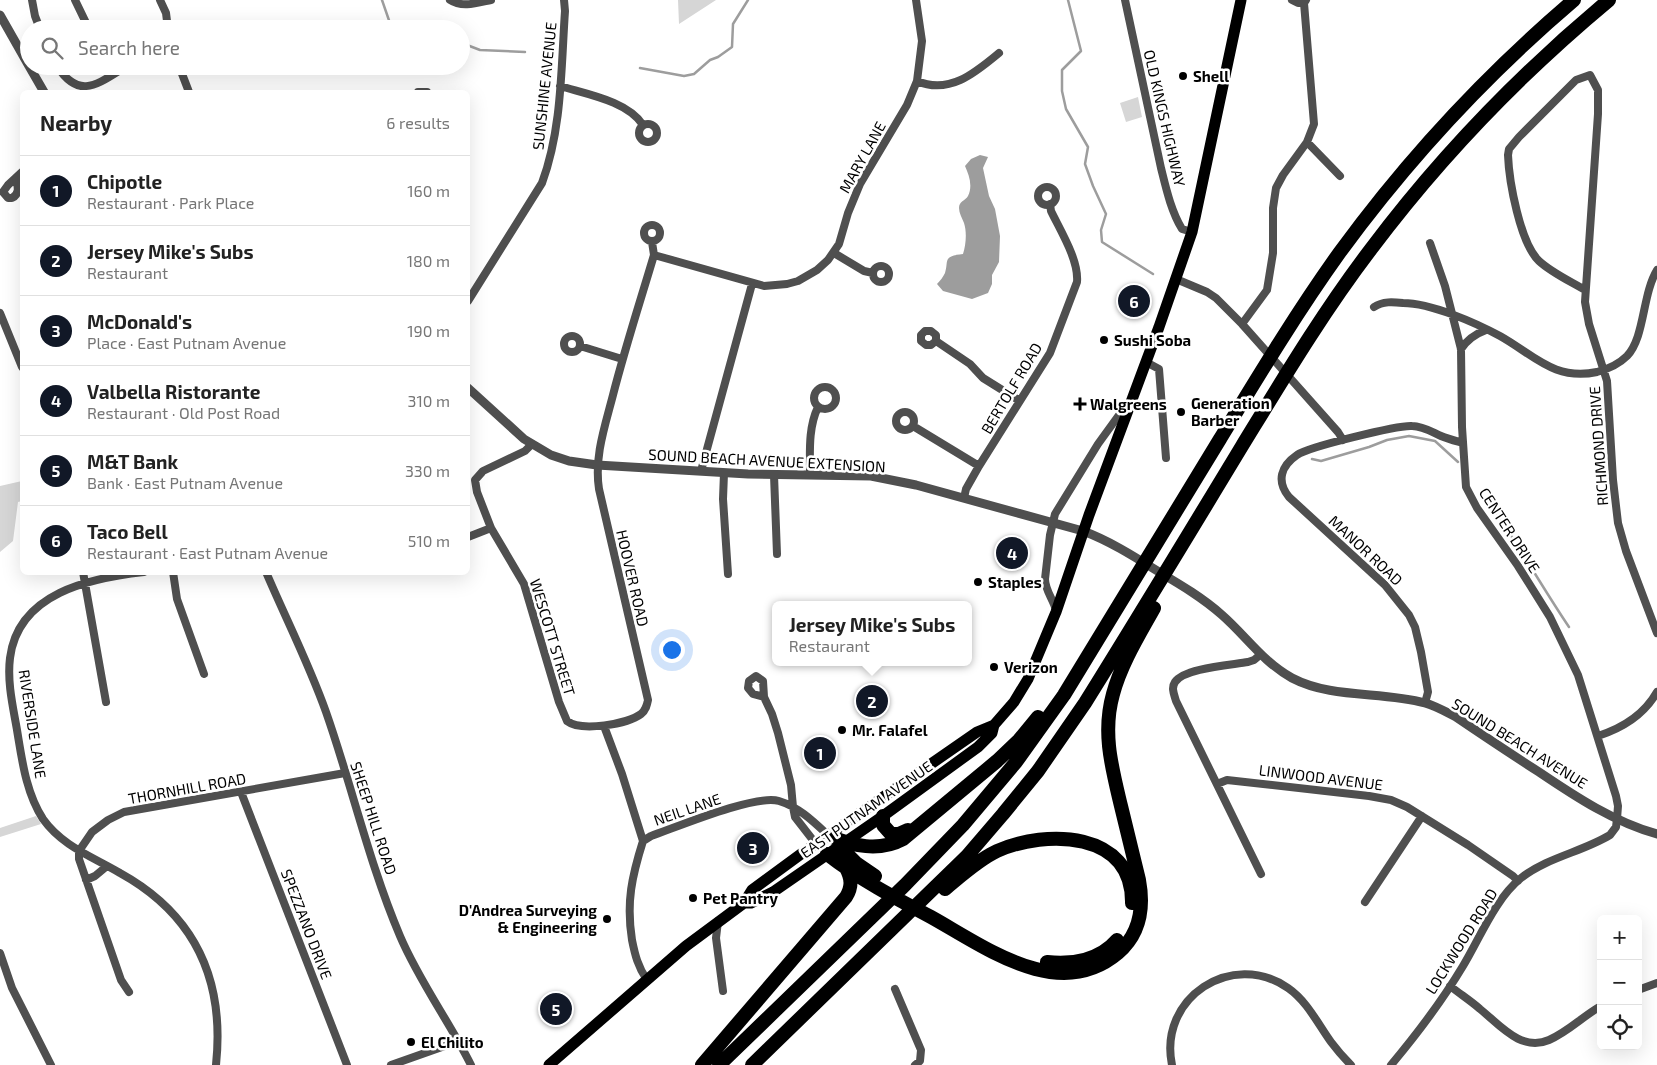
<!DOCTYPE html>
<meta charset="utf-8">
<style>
:root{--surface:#fff;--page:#f6f6f6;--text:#222;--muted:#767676;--line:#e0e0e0;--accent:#111827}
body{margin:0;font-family:"Exo 2",sans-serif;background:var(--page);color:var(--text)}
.controls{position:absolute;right:15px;bottom:15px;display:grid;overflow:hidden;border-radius:8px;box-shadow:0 5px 20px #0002}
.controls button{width:45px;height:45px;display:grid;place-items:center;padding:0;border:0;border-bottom:1px solid var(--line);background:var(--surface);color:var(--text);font:25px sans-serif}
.you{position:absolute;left:671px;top:649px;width:18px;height:18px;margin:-12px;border:4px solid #fff;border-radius:50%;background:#1a73e8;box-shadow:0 0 0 8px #1a73e833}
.badge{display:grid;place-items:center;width:32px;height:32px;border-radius:50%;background:var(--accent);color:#fff;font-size:16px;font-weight:700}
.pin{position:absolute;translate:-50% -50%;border:2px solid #fff;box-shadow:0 1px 5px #0006}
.popup{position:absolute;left:772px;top:601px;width:200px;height:65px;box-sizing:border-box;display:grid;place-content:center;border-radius:8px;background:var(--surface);filter:drop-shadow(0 1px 4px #0005);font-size:16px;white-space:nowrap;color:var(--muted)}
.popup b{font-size:19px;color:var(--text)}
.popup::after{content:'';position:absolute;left:50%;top:100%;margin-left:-10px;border:10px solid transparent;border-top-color:var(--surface)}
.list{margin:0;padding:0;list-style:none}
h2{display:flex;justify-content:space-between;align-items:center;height:65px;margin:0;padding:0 20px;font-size:21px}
h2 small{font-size:16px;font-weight:400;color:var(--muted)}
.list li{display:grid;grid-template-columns:32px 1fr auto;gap:15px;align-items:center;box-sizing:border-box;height:70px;padding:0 20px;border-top:1px solid var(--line)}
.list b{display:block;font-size:19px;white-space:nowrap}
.list p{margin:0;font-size:16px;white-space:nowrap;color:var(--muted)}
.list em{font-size:16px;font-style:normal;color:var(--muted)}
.icon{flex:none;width:28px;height:28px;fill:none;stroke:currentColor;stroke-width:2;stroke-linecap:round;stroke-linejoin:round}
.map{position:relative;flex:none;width:1657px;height:1065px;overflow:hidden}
.search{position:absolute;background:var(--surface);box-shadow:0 5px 20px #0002;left:20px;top:20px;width:450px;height:55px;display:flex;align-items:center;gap:12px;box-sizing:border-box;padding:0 18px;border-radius:28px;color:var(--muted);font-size:19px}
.panel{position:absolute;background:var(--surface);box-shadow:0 5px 20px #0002;left:20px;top:90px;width:450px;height:485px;border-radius:8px}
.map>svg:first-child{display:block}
</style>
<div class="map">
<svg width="1657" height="1065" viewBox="0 0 1657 1065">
<rect width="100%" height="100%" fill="#fff"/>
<!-- green -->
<path fill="#d6d6d6" d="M 678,0 L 716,0 L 679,24 Z
M 1138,97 L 1142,117 L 1126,122 L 1120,103 Z
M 22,481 L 22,501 L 18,502 L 13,541 L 0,552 L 0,486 Z
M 36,816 L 41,824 L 0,837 L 0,828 Z"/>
<!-- water -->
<path fill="#9d9d9d" d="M 980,155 L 988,157 L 983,168 L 989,196 L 995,209 L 1000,236 L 999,262 L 992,275 L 992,284 L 988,293 L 972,299 L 943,291 L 937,284 C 940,281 943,277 945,273 C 949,261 942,256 963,254 C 966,245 967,232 964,223 C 962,218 959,213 959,208 C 959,201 965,201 968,196 C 973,186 969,175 965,166 L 971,159 Z"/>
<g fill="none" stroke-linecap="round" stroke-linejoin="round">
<!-- stream -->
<path stroke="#9d9d9d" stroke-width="2.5" d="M 382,0 L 392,29
M 1068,0 L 1081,51 L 1062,70 L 1062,91 L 1066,109 L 1088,147 L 1085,164 L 1093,186 L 1106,214 L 1101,230 L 1102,242 L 1153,274
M 461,45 L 467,45 L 480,50 L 525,52
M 640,68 L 684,76 L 694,74 L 710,60 L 718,57 L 732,47 L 733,24 L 748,0
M 1312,459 L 1321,461 L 1369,447 L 1387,440 L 1409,436 L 1435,441 L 1458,462
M 1497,514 C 1522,551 1544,590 1569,627"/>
<!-- minor -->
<path stroke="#4f4f4f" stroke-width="8" d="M 32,0 L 35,16 L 40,29
M 75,0 L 89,29
M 160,0 L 166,13 L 168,29
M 450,0 C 462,8 477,3 491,0
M 1125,0 L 1161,168 C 1166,188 1171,211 1182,229 L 1192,232
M 1292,0 L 1298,3 L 1304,3
M 57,66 C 80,102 100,82 127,66
M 106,66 L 111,76
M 179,66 L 189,92
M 32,71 L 42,66
M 917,81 C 949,95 975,73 999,53
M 560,86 C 586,94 628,101 643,125
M 418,92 L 427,92
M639 133a9 9 0 1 1 18 0a9 9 0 1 1-18 0Z
M 1307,142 L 1340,176
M 16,179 C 18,187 20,194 12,198 L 8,198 L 3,192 L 8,185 L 22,172
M1038 196a9 9 0 1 1 18 0a9 9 0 1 1-18 0Z
M644 233a8 8 0 1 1 16 0a8 8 0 1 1-16 0Z
M 834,253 L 864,271 L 873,273
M 654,255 L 764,286 L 787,284 L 798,281 L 817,270 L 828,260 L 839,244 L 848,213 L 860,184 L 907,105 L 917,81 L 922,41 L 916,0
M873 274a8 8 0 1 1 16 0a8 8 0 1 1-16 0Z
M 1176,279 L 1207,292 L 1216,298 L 1242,324 L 1338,432 L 1343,440
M 1585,290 C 1570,281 1552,273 1539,261 C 1520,243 1509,181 1508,155 L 1509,149 L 1519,137 L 1576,80 L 1590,75 L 1598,90 L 1598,114 L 1585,302 L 1589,324 L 1607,381 L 1613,480 L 1618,523 L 1626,551 L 1657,633
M 468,301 L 542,183 C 562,129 561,69 565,11 L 564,0
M 1374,307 C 1383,301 1393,302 1403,303 C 1431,303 1476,323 1500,336 C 1534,355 1554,381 1597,372 C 1608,369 1619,364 1627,356 C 1645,337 1642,295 1657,270
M 0,313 L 22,367
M 1242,324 L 1267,290 L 1273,253 L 1273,208 L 1276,188 L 1283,175 L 1307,142 L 1314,124 L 1304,3 L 1306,0
M564 344a8 8 0 1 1 16 0a8 8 0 1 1-16 0Z
M 936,341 L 931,345 L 926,345 L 921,341 L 921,335 L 925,331 L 931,331 L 936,335 L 936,341 L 970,364 L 983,378 L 1020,401
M 580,346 L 622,359
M 1461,349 C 1467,340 1475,334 1486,330
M 1146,362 L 1159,369 L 1166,458
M814 398a11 11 0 1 1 22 0a11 11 0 1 1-22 0Z
M896 421a9 9 0 1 1 18 0a9 9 0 1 1-18 0Z
M 913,426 L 979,466
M 532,444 L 525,451 L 483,471 L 475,480 L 477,492 L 491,528 L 524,584 L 559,702 L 567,721 C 581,732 628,724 641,714 C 646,710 647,705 648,700 L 599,489 C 594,457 605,426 613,395 C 625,348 640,302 654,255 L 652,242
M 701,471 L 752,284
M 724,473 L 723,499 L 728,574
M 774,475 L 777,554
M 810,475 C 810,452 808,428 818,407
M 964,498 L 966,489 L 979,466 L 1050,353 L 1077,282 C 1079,260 1060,230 1051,211 L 1050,204
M 468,537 L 491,528
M 83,572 L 106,702
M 144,572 C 90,578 18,593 10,658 C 7,682 13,707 17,730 C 22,760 26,793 43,819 C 62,846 93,857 120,873 C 196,915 225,980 216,1065
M 173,572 L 177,599 L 204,674
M 266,572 C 286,619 309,664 326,712 C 352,786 369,863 400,936 C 419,981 449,1021 471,1065
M 1056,610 C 1053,599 1045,590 1045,579 L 1050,535 L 1055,514 L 1098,444 L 1127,404
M 1260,655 L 1254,660 L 1248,662 C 1232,665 1184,668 1175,682 C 1171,688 1174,694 1176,701 L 1261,874
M 764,697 L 763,681 L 756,676 L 749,681 L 748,688 L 753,694 L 764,697 L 772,714 L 778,733 L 791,785 L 793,807 L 795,817 L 816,844
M 1425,703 L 1428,692 L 1421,652 L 1415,627 L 1409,615 L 1385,585 L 1289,497 C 1276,481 1281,466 1297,455 C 1308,447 1398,425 1412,426 C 1423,426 1432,432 1441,436 C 1448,439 1456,441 1463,443
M 604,726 L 622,774 L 643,841
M 1598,736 C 1623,728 1644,715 1657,692
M 1217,784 L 1227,780 L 1369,796 L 1391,800 L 1407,807 L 1468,845 L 1513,876 L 1518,881
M 241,792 L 347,1065
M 86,880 L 95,876 L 107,866
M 1365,902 L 1422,816
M 718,921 L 716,938 L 723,991
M 0,953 L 12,988 L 51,1065
M 647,980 C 638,967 635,955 632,940 C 626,902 632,876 643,841 L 651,836 C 677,827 755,794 779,801 C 799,807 814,822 829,836
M 1450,986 C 1460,994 1471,1001 1480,1009 C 1500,1025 1521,1052 1549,1040 C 1568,1032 1583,1016 1601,1006
M 895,989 L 921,1050 L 920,1061 L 915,1065
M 1638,990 L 1657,983
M 129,992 L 121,980 L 79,859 L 79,851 L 92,832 L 108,820 L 124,812 L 345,773
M 391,1065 L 459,1041
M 1172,1065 C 1158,998 1232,949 1288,988 C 1307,1001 1318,1024 1331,1042 C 1337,1050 1344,1058 1351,1065
M 1391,1065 C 1417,1034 1442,1001 1463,966 C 1480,938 1495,899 1521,878 C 1548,857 1582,852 1610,835 L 1616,827 L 1617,819 L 1618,806 L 1616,796 L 1578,675 L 1550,617 L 1518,566 L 1477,508 L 1466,487 L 1462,427 L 1461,349 L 1445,286 L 1430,243"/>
<!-- tertiary -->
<path stroke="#4f4f4f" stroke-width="9" d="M 0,15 L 29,66
M 29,66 L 44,92
M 468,388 L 524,439 L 551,455 L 569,461 L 597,465 L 748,474 L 871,476 L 916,485 L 1083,531 C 1110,541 1135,557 1159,572 C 1181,585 1203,598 1222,615 C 1246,636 1263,662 1292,678 C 1332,699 1382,691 1425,703 C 1436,706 1446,712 1456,717 C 1484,736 1511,754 1539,772 C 1576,797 1614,822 1657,834"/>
<!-- primary -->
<path stroke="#000" stroke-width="11" d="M 744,903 L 751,903 L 773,892 L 883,816 L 978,747 L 992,733 L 994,725 L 1014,702 L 1028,679 L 1056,612 L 1089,515 L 1159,327 L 1192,232 L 1241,0
M 549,1065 L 686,946 L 744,903 L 752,890 L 801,854 L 977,732 L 994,725"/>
<!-- motorway -->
<path stroke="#000" stroke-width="14" d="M 883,816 L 883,825 L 891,834 L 899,834 L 908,830
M 829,836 C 853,846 879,852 903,839 L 997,761 L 1019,740 L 1038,717
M 839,846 L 856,863 L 875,876
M 827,854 C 859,879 895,898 931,917 C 985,947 1059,1003 1118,953 C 1140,934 1144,907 1139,880 C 1133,855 1127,831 1121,806 C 1112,768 1102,733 1113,694 C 1121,664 1139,635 1154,608
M 945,889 C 961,876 978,860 997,851 C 1046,829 1133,831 1132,903
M 1047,962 C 1072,965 1100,960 1117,940
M 702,1065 L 846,897 C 852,887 852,879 846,868
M 719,1065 L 905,885 L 963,825 L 1016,762 L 1064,695 C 1116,610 1168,524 1220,439 C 1259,375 1297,312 1340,252 C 1408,159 1487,74 1574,0
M 752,1065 L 967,856 L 1003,814 L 1038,771 L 1085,703 C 1138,618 1190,532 1242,446 C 1283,379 1323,312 1371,249 C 1440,157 1520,74 1609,0"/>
</g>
<!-- markers -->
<g fill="#000" stroke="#fff" stroke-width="2">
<circle cx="1183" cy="76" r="5"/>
<circle cx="1104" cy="340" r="5"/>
<path d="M1077.5 396.5h5v5h5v5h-5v5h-5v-5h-5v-5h5z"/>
<circle cx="1181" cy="412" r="5"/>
<circle cx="978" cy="582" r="5"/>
<circle cx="994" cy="667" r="5"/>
<circle cx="842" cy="730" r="5"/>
<circle cx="693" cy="898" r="5"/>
<circle cx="607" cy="919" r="5"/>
<circle cx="411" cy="1042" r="5"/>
</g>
<g text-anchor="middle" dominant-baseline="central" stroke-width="5" stroke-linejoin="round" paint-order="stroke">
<!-- poi labels -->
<g font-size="15" font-weight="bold" fill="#000" stroke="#fff" text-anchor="start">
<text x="1193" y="76">Shell</text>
<text x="1114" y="340">Sushi Soba</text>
<text x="1191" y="403">Generation<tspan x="1191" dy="17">Barber</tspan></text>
<text x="1090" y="404">Walgreens</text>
<text x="988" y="582">Staples</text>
<text x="1004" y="667">Verizon</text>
<text x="852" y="730">Mr. Falafel</text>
<text x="703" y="898">Pet Pantry</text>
<text x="597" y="910" text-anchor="end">D'Andrea Surveying<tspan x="597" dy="17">&amp; Engineering</tspan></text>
<text x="421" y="1042">El Chilito</text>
</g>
<!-- street labels -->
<g font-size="15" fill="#000" stroke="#fff">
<text transform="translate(544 86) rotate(-84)">SUNSHINE AVENUE</text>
<text transform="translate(1165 118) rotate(77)">OLD KINGS HIGHWAY</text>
<text transform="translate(862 157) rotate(-61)">MARY LANE</text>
<text transform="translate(1011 388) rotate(-59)">BERTOLF ROAD</text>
<text transform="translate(1598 446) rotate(-94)">RICHMOND DRIVE</text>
<text transform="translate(767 460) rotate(3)">SOUND BEACH AVENUE EXTENSION</text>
<text transform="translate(1510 530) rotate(57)">CENTER DRIVE</text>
<text transform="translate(1366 550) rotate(43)">MANOR ROAD</text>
<text transform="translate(633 578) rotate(77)">HOOVER ROAD</text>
<text transform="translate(553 637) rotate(73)">WESCOTT STREET</text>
<text transform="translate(33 724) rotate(81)">RIVERSIDE LANE</text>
<text transform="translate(1520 743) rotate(32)">SOUND BEACH AVENUE</text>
<text transform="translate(1321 777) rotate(7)">LINWOOD AVENUE</text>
<text transform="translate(187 788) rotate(-10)">THORNHILL ROAD</text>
<text transform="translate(687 809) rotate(-19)">NEIL LANE</text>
<text transform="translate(866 809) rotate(-35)">EAST PUTNAM AVENUE</text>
<text transform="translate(374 818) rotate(72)">SHEEP HILL ROAD</text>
<text transform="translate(307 924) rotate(69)">SPEZZANO DRIVE</text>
<text transform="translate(1461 941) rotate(-58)">LOCKWOOD ROAD</text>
</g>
</g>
</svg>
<div class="controls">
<button>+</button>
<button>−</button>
<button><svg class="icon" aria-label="locate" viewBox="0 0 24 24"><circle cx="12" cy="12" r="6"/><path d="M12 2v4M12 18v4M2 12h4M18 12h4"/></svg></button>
</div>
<div class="you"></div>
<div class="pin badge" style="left:820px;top:753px">1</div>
<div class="pin badge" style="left:872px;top:701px">2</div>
<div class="popup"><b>Jersey Mike's Subs</b>Restaurant</div>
<div class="pin badge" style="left:753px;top:848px">3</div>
<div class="pin badge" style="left:1012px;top:553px">4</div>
<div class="pin badge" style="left:556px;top:1009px">5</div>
<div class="pin badge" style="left:1134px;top:301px">6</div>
<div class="search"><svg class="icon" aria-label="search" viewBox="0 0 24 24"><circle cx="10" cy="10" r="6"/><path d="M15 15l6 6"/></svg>Search here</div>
<section class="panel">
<h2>Nearby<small>6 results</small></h2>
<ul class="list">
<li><span class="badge">1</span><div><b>Chipotle</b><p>Restaurant · Park Place</p></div><em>160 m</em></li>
<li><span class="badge">2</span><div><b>Jersey Mike's Subs</b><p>Restaurant</p></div><em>180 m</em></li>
<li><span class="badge">3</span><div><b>McDonald's</b><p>Place · East Putnam Avenue</p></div><em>190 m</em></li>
<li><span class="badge">4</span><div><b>Valbella Ristorante</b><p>Restaurant · Old Post Road</p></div><em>310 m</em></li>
<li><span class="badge">5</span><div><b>M&amp;T Bank</b><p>Bank · East Putnam Avenue</p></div><em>330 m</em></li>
<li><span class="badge">6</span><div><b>Taco Bell</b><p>Restaurant · East Putnam Avenue</p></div><em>510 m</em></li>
</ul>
</section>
</div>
